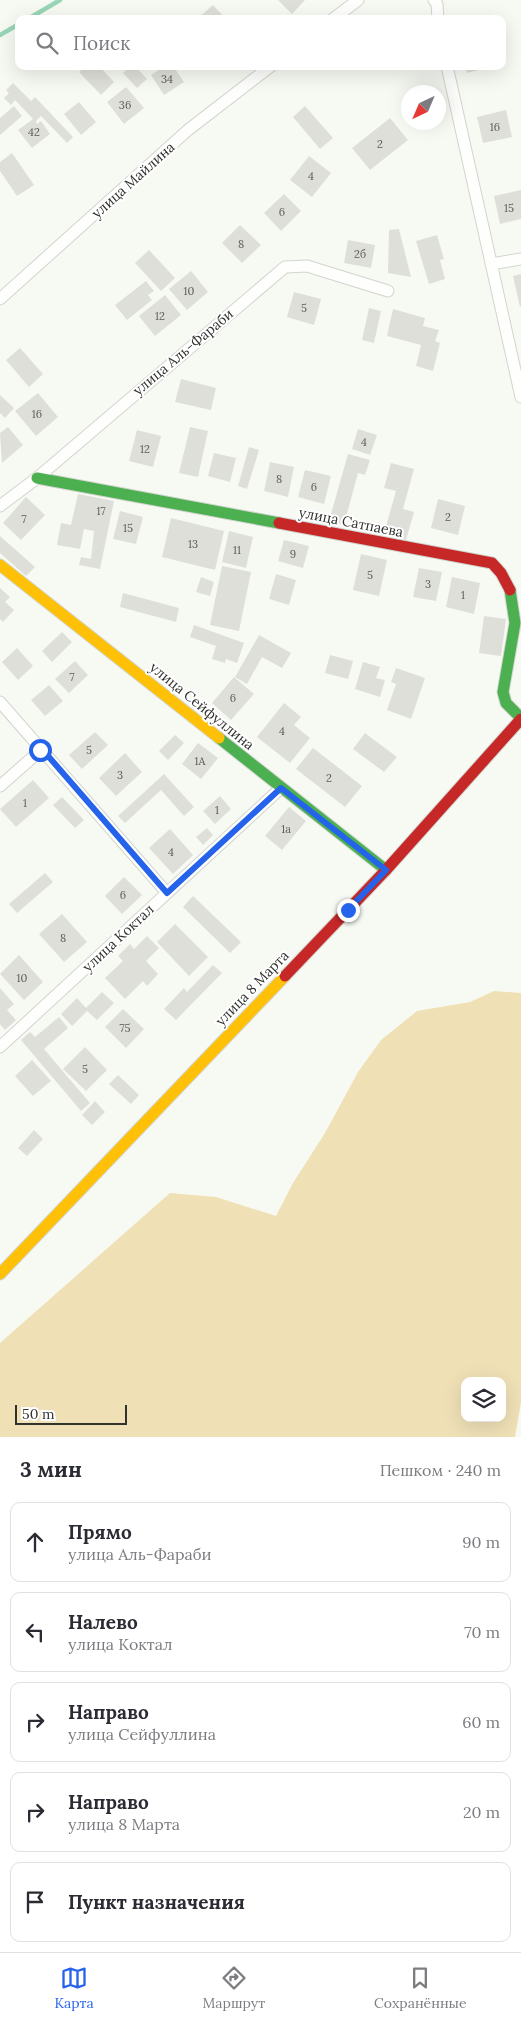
<!DOCTYPE html>
<html lang="ru">
<meta charset="utf-8">
<style>
:root{--surface:#fff;--page:#f2f2f3;--text:#2b2b33;--muted:#7c7c81;--line:#e1e1e2;--accent:#2563eb}
body{margin:0;font-family:Lora,serif;background:var(--page);color:var(--text)}
.controls{position:absolute;right:15px;bottom:15px;display:grid;overflow:hidden;border-radius:10px;box-shadow:0 5px 20px #0002}
.controls button{width:45px;height:45px;display:grid;place-items:center;padding:0;border:0;border-bottom:1px solid var(--line);background:var(--surface);color:var(--text);font:25px sans-serif}
.compass{position:absolute;left:401px;top:85px;width:45px;height:45px;border-radius:50%;background:var(--surface);box-shadow:0 5px 20px #0002;rotate:224deg}
.scale{position:absolute;left:15px;bottom:12px;width:112px;box-sizing:border-box;padding-left:5px;border:2px solid #31322e;border-top:0;font-size:14px;line-height:18px;white-space:nowrap;color:#31322e;-webkit-text-stroke:4px #fff;paint-order:stroke}
.stop{position:absolute;width:15px;height:15px;margin:-11px;border:4px solid #2563eb;border-radius:50%;background:#fff}
.stop.end{background:#2563eb;border-color:#fff;box-shadow:0 1px 5px #0008}
.list{margin:0;padding:0;list-style:none}
h2{display:flex;justify-content:space-between;align-items:center;height:65px;margin:0;padding:0 20px;font-size:21px}
h2 small{font-size:16px;font-weight:400;color:var(--muted)}
.list li{display:grid;grid-template-columns:32px 1fr auto;gap:15px;align-items:center;box-sizing:border-box;height:80px;margin:0 10px 10px;padding:0 10px;border:1px solid var(--line);border-radius:10px}
.list b{display:block;font-size:19px;white-space:nowrap}
.list p{margin:0;font-size:16px;white-space:nowrap;color:var(--muted)}
.list em{font-size:16px;font-style:normal;color:var(--muted)}
.icon{flex:none;width:28px;height:28px;fill:none;stroke:currentColor;stroke-width:2;stroke-linecap:round;stroke-linejoin:round}
.map{position:relative;flex:none;width:521px;height:1437px;overflow:hidden}
.search{position:absolute;background:var(--surface);box-shadow:0 5px 20px #0002;left:15px;right:15px;top:15px;height:55px;display:flex;align-items:center;gap:12px;box-sizing:border-box;padding:0 18px;border-radius:10px;color:var(--muted);font-size:19px}
.sheet{height:515px;background:var(--surface)}
nav{display:flex;justify-content:space-around;align-items:center;box-sizing:border-box;height:70px;border-top:1px solid var(--line);background:var(--surface);font-size:14px;color:var(--muted)}
nav a{display:grid;justify-items:center;gap:2px}
nav .on{color:var(--accent)}
.map>svg:first-child{display:block}
</style>
<div class="map">
<svg width="521" height="1437" viewBox="0 0 521 1437">
<rect width="100%" height="100%" fill="#f7faf3"/>
<!-- green -->
<path fill="#efe0b6" fill-rule="evenodd" d="M 494,991 L 521,993 L 521,1402 L 515,1437 L 0,1437 L 0,1343 L 170,1193 L 216,1197 L 276,1216 L 293,1183 L 325,1133 L 358,1072 L 381,1040 L 417,1011 L 470,1002 ZM 465,1381 L 502,1381 L 502,1418 L 465,1418 Z"/>
<g fill="none" stroke-linecap="round" stroke-linejoin="round">
<!-- stream -->
<path stroke="#98d6b6" stroke-width="4.5" d="M 28,19 L 60,0
M 0,35 L 19,24"/>
</g>
<!-- building -->
<path fill="#dedfd9" d="M 278,0 L 305,0 L 292,14 Z
M 213,5 L 226,19 L 197,19 Z
M 86,66 L 99,66 L 114,82 L 101,95 L 79,72 Z
M 130,66 L 135,66 L 147,79 L 137,88 L 123,73 Z
M 165,66 L 173,66 L 184,82 L 164,95 L 151,75 Z
M 465,66 L 490,66 L 490,67 L 467,73 Z
M 13,83 L 31,101 L 35,97 L 73,137 L 67,143 L 41,116 L 36,121 L 37,124 L 41,121 L 50,134 L 32,148 L 18,130 L 33,119 L 15,100 L 11,105 L 4,98 L 9,93 L 6,90 Z
M 126,87 L 144,108 L 124,124 L 107,102 Z
M 79,102 L 96,122 L 81,135 L 64,114 Z
M 14,106 L 22,116 L 0,135 L 0,118 Z
M 305,106 L 333,138 L 320,149 L 293,117 Z
M 506,110 L 512,137 L 483,143 L 477,117 Z
M 390,118 L 408,140 L 370,170 L 352,148 Z
M 12,153 L 34,185 L 17,196 L 0,171 L 0,162 Z
M 309,156 L 331,173 L 312,197 L 290,180 Z
M 521,190 L 521,219 L 500,224 L 494,196 Z
M 284,194 L 301,211 L 281,231 L 264,213 Z
M 240,225 L 261,245 L 242,263 L 222,243 Z
M 399,229 L 411,277 L 388,273 L 389,230 Z
M 437,235 L 444,259 L 440,260 L 445,279 L 429,284 L 416,241 Z
M 348,240 L 375,245 L 371,268 L 344,263 Z
M 149,250 L 175,278 L 161,291 L 135,263 Z
M 191,271 L 208,292 L 187,310 L 169,289 Z
M 521,274 L 521,306 L 520,307 L 513,276 Z
M 146,281 L 154,291 L 148,295 L 152,300 L 127,320 L 115,305 Z
M 294,292 L 321,299 L 314,325 L 287,317 Z
M 165,295 L 181,315 L 155,336 L 139,316 Z
M 369,308 L 381,311 L 374,343 L 362,340 Z
M 393,309 L 425,318 L 423,326 L 439,330 L 435,341 L 440,343 L 433,371 L 416,366 L 421,345 L 387,336 Z
M 20,348 L 43,374 L 29,387 L 6,360 Z
M 181,379 L 216,388 L 211,410 L 175,402 Z
M 38,393 L 58,417 L 36,436 L 15,411 Z
M 0,395 L 14,408 L 5,418 L 0,413 Z
M 8,427 L 23,445 L 2,463 L 0,433 Z
M 190,427 L 208,431 L 198,477 L 179,473 Z
M 358,429 L 377,435 L 370,455 L 352,449 Z
M 137,430 L 161,436 L 153,467 L 129,461 Z
M 249,447 L 259,450 L 247,489 L 238,486 Z
M 214,453 L 236,458 L 230,482 L 208,476 Z
M 348,454 L 370,460 L 365,475 L 358,473 L 344,525 L 329,521 Z
M 270,462 L 294,467 L 288,497 L 264,491 Z
M 391,463 L 414,469 L 403,509 L 414,512 L 406,540 L 384,533 L 396,491 L 384,488 Z
M 305,470 L 331,476 L 324,504 L 298,497 Z
M 78,494 L 114,501 L 100,569 L 79,565 L 81,557 L 91,559 L 94,531 L 84,529 L 80,549 L 57,545 L 61,523 L 71,525 Z
M 26,497 L 45,515 L 21,540 L 3,523 Z
M 438,499 L 465,506 L 458,535 L 431,528 Z
M 120,511 L 143,517 L 136,544 L 113,539 Z
M 171,518 L 224,531 L 215,570 L 162,557 Z
M 229,531 L 253,537 L 246,568 L 222,562 Z
M 0,536 L 35,567 L 26,576 L 0,553 Z
M 284,540 L 309,546 L 303,568 L 278,561 Z
M 361,554 L 387,560 L 379,596 L 353,590 Z
M 222,566 L 251,572 L 239,631 L 210,625 Z
M 419,568 L 442,572 L 436,601 L 413,597 Z
M 276,574 L 296,580 L 289,605 L 269,599 Z
M 201,577 L 214,582 L 210,596 L 196,592 Z
M 452,577 L 480,583 L 474,614 L 446,607 Z
M 0,588 L 10,597 L 5,602 L 14,610 L 3,622 L 0,619 Z
M 123,593 L 179,608 L 176,622 L 120,607 Z
M 484,616 L 506,619 L 501,656 L 479,653 Z
M 194,625 L 244,643 L 237,663 L 226,659 L 225,663 L 212,659 L 216,646 L 190,637 Z
M 62,632 L 72,642 L 52,662 L 42,651 Z
M 259,635 L 291,653 L 282,668 L 262,657 L 247,684 L 235,677 Z
M 17,648 L 33,666 L 18,680 L 2,662 Z
M 330,655 L 353,661 L 348,679 L 325,673 Z
M 75,661 L 88,675 L 69,693 L 55,679 Z
M 363,662 L 380,667 L 376,678 L 385,680 L 380,697 L 355,689 Z
M 396,668 L 425,678 L 411,719 L 387,710 L 396,684 L 391,682 Z
M 234,677 L 254,694 L 231,720 L 212,703 Z
M 49,685 L 63,701 L 45,716 L 31,700 Z
M 284,703 L 301,717 L 294,725 L 310,738 L 290,763 L 257,737 Z
M 95,732 L 108,745 L 82,769 L 69,755 Z
M 365,733 L 397,757 L 384,772 L 353,749 Z
M 175,735 L 184,743 L 168,760 L 159,751 Z
M 198,743 L 218,758 L 201,779 L 182,764 Z
M 313,748 L 362,786 L 345,807 L 296,769 Z
M 125,753 L 142,772 L 116,796 L 99,778 Z
M 164,774 L 194,807 L 184,816 L 161,790 L 125,823 L 118,816 Z
M 33,780 L 49,798 L 16,827 L 0,809 Z
M 220,796 L 231,809 L 215,824 L 203,811 Z
M 62,797 L 84,820 L 75,828 L 53,805 Z
M 289,807 L 306,821 L 282,850 L 265,836 Z
M 207,828 L 213,835 L 203,845 L 196,837 Z
M 170,829 L 193,855 L 173,874 L 149,848 Z
M 45,873 L 53,882 L 17,913 L 9,904 Z
M 124,877 L 142,895 L 122,914 L 105,896 Z
M 193,896 L 241,942 L 230,953 L 183,907 Z
M 62,914 L 87,942 L 64,962 L 39,934 Z
M 175,924 L 208,957 L 189,976 L 157,942 Z
M 147,936 L 159,948 L 146,961 L 158,974 L 147,986 L 143,981 L 125,999 L 105,978 L 123,961 L 118,956 L 130,944 L 134,949 Z
M 19,955 L 43,982 L 24,1000 L 0,974 Z
M 213,965 L 222,973 L 176,1020 L 164,1009 L 184,988 L 187,992 Z
M 0,988 L 14,1004 L 7,1010 L 16,1020 L 5,1030 L 0,1024 Z
M 102,992 L 114,1003 L 97,1020 L 87,1011 L 72,1026 L 61,1014 L 77,998 L 86,1008 Z
M 123,1009 L 144,1029 L 126,1048 L 105,1027 Z
M 59,1017 L 68,1028 L 44,1049 L 90,1103 L 81,1111 L 21,1040 L 30,1032 L 35,1037 Z
M 85,1047 L 107,1070 L 86,1091 L 63,1069 Z
M 32,1060 L 51,1081 L 33,1096 L 15,1076 Z
M 118,1075 L 139,1095 L 131,1104 L 109,1084 Z
M 95,1101 L 105,1112 L 92,1125 L 82,1115 Z
M 34,1130 L 43,1139 L 27,1156 L 18,1148 Z"/>
<g fill="none" stroke-linecap="round" stroke-linejoin="round">
<!-- street casing -->
<g stroke="#d2d5cf" stroke-width="13">
<path id="street" d="M 434,0 L 437,4 L 438,19
M 333,19 L 358,0
M 447,66 L 521,397
M 491,264 L 521,259
M 0,299 L 188,130 L 271,66
M 0,506 L 37,478 L 285,267 L 307,266 L 388,291
M 0,702 L 167,893
M 0,786 L 42,749
M 0,1047 L 281,788"/>
</g>
<!-- fast casing -->
<g stroke="#d2d5cf" stroke-width="13">
<path id="fast" d="M 37,478 L 279,523
M 510,590 L 515,623 L 503,692 L 506,703 L 521,718
M 219,738 L 386,870"/>
</g>
<!-- slow casing -->
<g stroke="#d2d5cf" stroke-width="13">
<path id="slow" d="M 0,565 L 219,738
M 0,1274 L 285,976"/>
</g>
<!-- jam casing -->
<g stroke="#d2d5cf" stroke-width="13">
<path id="jam" d="M 279,523 L 492,563 L 501,573 L 510,590
M 285,976 L 386,870 L 521,719"/>
</g>
<!-- street -->
<use href="#street" stroke="#fefefd" stroke-width="11"/>
<!-- fast -->
<use href="#fast" stroke="#4caf50" stroke-width="11"/>
<!-- slow -->
<use href="#slow" stroke="#ffc107" stroke-width="11"/>
<!-- jam -->
<use href="#jam" stroke="#c62828" stroke-width="11"/>
</g>
<g fill="none" stroke-linecap="round" stroke-linejoin="round">
<!-- route -->
<path stroke="#2563eb" stroke-width="6" d="M 40,750 L 42,749 L 167,893 L 281,788 L 386,870 L 348,910"/>
</g>
<g text-anchor="middle" dominant-baseline="central" stroke-width="4" stroke-linejoin="round" paint-order="stroke">
<!-- number labels -->
<g font-size="11" fill="#5c5d59">
<text x="167" y="79">34</text>
<text x="125" y="105">36</text>
<text x="495" y="127">16</text>
<text x="34" y="132">42</text>
<text x="380" y="144">2</text>
<text x="311" y="176">4</text>
<text x="509" y="208">15</text>
<text x="282" y="212">6</text>
<text x="241" y="244">8</text>
<text x="360" y="254">2б</text>
<text x="189" y="291">10</text>
<text x="304" y="308">5</text>
<text x="160" y="316">12</text>
<text x="37" y="414">16</text>
<text x="364" y="442">4</text>
<text x="145" y="449">12</text>
<text x="279" y="479">8</text>
<text x="314" y="487">6</text>
<text x="101" y="511">17</text>
<text x="448" y="517">2</text>
<text x="24" y="519">7</text>
<text x="128" y="528">15</text>
<text x="193" y="544">13</text>
<text x="237" y="550">11</text>
<text x="293" y="554">9</text>
<text x="370" y="575">5</text>
<text x="428" y="584">3</text>
<text x="463" y="595">1</text>
<text x="72" y="677">7</text>
<text x="233" y="698">6</text>
<text x="282" y="731">4</text>
<text x="89" y="750">5</text>
<text x="200" y="761">1А</text>
<text x="120" y="775">3</text>
<text x="329" y="778">2</text>
<text x="25" y="803">1</text>
<text x="217" y="810">1</text>
<text x="286" y="829">1а</text>
<text x="171" y="852">4</text>
<text x="123" y="895">6</text>
<text x="63" y="938">8</text>
<text x="22" y="978">10</text>
<text x="125" y="1028">75</text>
<text x="85" y="1069">5</text>
</g>
<!-- street labels -->
<g font-size="14" fill="#31322e" stroke="#fff">
<text transform="translate(133 180) rotate(-42)">улица Майлина</text>
<text transform="translate(183 352) rotate(-40)">улица Аль-Фараби</text>
<text transform="translate(351 522) rotate(11)">улица Сатпаева</text>
<text transform="translate(202 706) rotate(39)">улица Сейфуллина</text>
<text transform="translate(118 938) rotate(-43)">улица Коктал</text>
<text transform="translate(252 988) rotate(-46)">улица 8 Марта</text>
</g>
</g>
</svg>
<div class="controls">
<button><svg class="icon" aria-label="layers" viewBox="0 0 24 24"><path d="M12 4l9 5-9 5-9-5zM3 14l9 5 9-5"/></svg></button>
</div>
<svg class="compass" viewBox="-18 -18 36 36"><path d="M0-13l5 13h-10z" fill="#e53935"/><path d="M0 13l5-13h-10z" fill="#7c7c81"/></svg>
<div class="scale">50 m</div>
<div class="stop" style="left:40px;top:750px"></div>
<div class="stop end" style="left:348px;top:910px"></div>
<div class="search"><svg class="icon" aria-label="search" viewBox="0 0 24 24"><circle cx="10" cy="10" r="6"/><path d="M15 15l6 6"/></svg>Поиск</div>
</div>
<section class="sheet">
<h2>3 мин<small>Пешком · 240 m</small></h2>
<ul class="list">
<li><svg class="icon" aria-label="ahead" viewBox="0 0 24 24"><path d="M12 20V5M6 11l6-6 6 6"/></svg><div><b>Прямо</b><p>улица Аль-Фараби</p></div><em>90 m</em></li>
<li><svg class="icon" aria-label="left" viewBox="0 0 24 24"><path d="M17 20v-9H6M10 6l-5 5 5 5"/></svg><div><b>Налево</b><p>улица Коктал</p></div><em>70 m</em></li>
<li><svg class="icon" aria-label="right" viewBox="0 0 24 24"><path d="M7 20v-9h11M14 6l5 5-5 5"/></svg><div><b>Направо</b><p>улица Сейфуллина</p></div><em>60 m</em></li>
<li><svg class="icon" aria-label="right" viewBox="0 0 24 24"><path d="M7 20v-9h11M14 6l5 5-5 5"/></svg><div><b>Направо</b><p>улица 8 Марта</p></div><em>20 m</em></li>
<li><svg class="icon" aria-label="arrive" viewBox="0 0 24 24"><path d="M6 21V4h12l-3 4 3 4H6"/></svg><div><b>Пункт назначения</b></div></li>
</ul>
</section>
<nav>
<a class="on"><svg class="icon" aria-label="map" viewBox="0 0 24 24"><path d="M3 6l6-2 6 2 6-2v14l-6 2-6-2-6 2zM9 4v14M15 6v14"/></svg>Карта</a>
<a><svg class="icon" aria-label="directions" viewBox="0 0 24 24"><path d="M12 3l9 9-9 9-9-9zM9 14v-3h6M13 9l2 2-2 2"/></svg>Маршрут</a>
<a><svg class="icon" aria-label="saved" viewBox="0 0 24 24"><path d="M7 4h10v16l-5-4-5 4z"/></svg>Сохранённые</a>
</nav>
